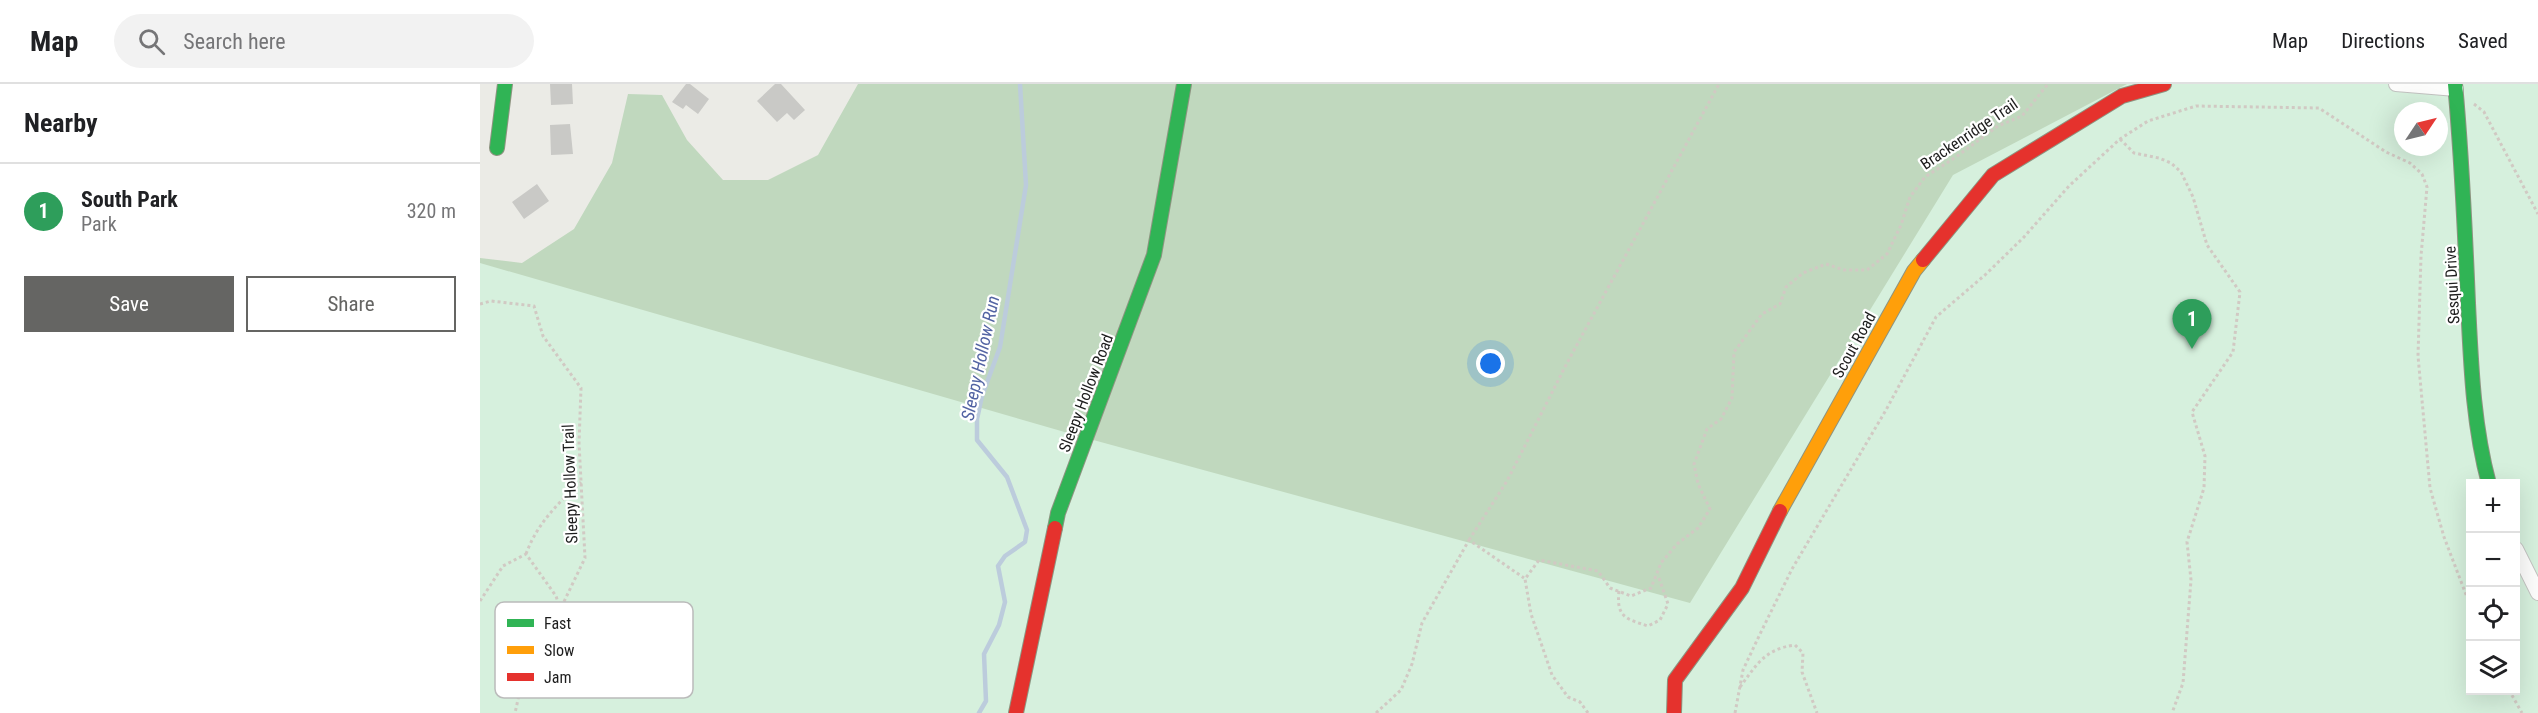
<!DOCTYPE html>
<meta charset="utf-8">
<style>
:root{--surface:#fff;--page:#f2f2f2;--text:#202124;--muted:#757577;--line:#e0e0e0;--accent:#656563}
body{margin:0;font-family:"Roboto Condensed",sans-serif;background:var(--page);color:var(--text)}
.controls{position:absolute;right:18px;bottom:18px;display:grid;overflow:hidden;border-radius:0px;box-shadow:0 6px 24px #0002}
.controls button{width:54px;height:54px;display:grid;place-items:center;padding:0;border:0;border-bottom:2px solid var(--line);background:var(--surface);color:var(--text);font:30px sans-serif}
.compass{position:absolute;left:1914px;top:18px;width:54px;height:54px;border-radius:50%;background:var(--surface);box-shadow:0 6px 24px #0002;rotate:55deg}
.you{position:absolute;left:1011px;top:280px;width:21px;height:21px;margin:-15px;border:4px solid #fff;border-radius:50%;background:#1a73e8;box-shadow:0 0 0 9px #1a73e833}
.badge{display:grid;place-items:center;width:39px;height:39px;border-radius:50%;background:var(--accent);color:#fff;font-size:20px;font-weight:700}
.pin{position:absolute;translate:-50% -50px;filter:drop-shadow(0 2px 3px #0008)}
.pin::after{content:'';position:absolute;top:32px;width:21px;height:18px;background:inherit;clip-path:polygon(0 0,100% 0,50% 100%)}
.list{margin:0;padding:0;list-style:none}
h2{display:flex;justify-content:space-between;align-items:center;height:78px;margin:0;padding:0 24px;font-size:26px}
h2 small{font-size:20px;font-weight:400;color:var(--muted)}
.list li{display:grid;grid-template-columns:39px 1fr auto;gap:18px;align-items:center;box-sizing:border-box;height:96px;padding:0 24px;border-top:2px solid var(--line)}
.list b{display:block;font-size:22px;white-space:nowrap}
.list p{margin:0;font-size:20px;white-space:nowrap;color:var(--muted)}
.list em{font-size:20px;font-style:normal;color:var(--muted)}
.actions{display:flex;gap:12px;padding:18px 24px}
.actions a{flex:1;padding:14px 0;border:2px solid var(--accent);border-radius:0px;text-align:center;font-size:21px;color:var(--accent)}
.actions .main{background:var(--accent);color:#fff}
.icon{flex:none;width:33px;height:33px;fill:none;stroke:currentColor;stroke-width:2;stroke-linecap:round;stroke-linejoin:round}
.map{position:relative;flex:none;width:2058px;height:629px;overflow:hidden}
header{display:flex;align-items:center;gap:36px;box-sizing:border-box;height:84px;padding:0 30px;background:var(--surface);border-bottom:2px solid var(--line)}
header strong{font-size:28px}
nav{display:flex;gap:33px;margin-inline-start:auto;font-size:21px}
.search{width:420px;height:54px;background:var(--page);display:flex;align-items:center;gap:15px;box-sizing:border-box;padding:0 21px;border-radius:33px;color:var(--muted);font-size:22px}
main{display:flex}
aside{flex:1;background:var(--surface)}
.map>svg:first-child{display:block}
</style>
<header>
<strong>Map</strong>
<div class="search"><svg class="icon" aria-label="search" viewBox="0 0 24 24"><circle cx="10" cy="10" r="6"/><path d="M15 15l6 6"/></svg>Search here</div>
<nav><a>Map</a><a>Directions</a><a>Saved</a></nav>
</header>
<main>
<aside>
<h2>Nearby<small></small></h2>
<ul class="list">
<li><span class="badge" style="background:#2e9e5b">1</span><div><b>South Park</b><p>Park</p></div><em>320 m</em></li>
</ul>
<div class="actions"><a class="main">Save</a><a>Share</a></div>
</aside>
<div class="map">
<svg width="2058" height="629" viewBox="0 0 2058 629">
<rect width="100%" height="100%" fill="#ebebe6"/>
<!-- forest -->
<path fill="#c0d8be" d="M 378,0 L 1928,0 L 1917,35 L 1923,63 L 1852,334 L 1998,629 L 0,629 L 0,174 L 42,179 L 94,145 L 132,79 L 148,10 L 182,11 L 207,56 L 243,96 L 288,96 L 338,71 Z"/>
<!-- park -->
<path fill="#d6f0dd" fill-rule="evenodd" d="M 1647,0 L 2058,0 L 2058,629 L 0,629 L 0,179 L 595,351 L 1210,519 L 1473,91 ZM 1923,27 L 1959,27 L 1959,63 L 1923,63 ZM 1990,400 L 2036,400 L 2036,606 L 1990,606 Z"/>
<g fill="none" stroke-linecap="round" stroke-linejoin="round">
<!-- stream -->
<path stroke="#bcccdc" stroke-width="4.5" d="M 499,629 L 506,617 L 504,570 L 519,541 L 525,518 L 518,482 L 525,472 L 545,458 L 547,446 L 527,393 L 497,356 L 497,335 L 502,312 L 520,263 L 546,101 L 540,0"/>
</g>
<!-- building -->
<path fill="#c9c9c6" d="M 70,0 L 92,0 L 93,20 L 71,21 Z
M 206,0 L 210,0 L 229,15 L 218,30 L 206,21 L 203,25 L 192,18 Z
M 295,0 L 301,0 L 325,26 L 314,36 L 307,29 L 297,38 L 277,17 Z
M 90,40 L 93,70 L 71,71 L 70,41 Z
M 57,100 L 69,117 L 44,135 L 32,118 Z"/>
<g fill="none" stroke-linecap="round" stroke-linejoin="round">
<!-- street casing -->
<g stroke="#c2c2c0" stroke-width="16">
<path id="street" d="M 1916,0 L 1976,5
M 2036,465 L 2058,509"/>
</g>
<!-- fast casing -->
<g stroke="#8d9480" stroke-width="16">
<path id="fast" d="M 1975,0 C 1982,73 1985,146 1988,219 C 1991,280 1993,341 2009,400
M 17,64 L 25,0
M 575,444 L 578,429 L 674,171 L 704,0"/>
</g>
<!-- slow casing -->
<g stroke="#8d9480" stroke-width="16">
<path id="slow" d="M 1300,427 L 1434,187 L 1443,176"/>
</g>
<!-- jam casing -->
<g stroke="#8d9480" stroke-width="16">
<path id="jam" d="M 1443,176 L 1513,91 L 1642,12 L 1684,0
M 536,629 L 575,444
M 1194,629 L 1195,596 L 1262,504 L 1300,427"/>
</g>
<!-- path -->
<path stroke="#d1c9c3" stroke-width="3" stroke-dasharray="3 3" stroke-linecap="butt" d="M 1994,20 L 2004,28 L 2058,130
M 1640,55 L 1654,69 L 1679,74 L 1691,79 L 1701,88 L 1713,113 L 1727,161 L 1760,208 L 1753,268 L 1712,328 L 1725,372 L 1724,404 L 1707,458 L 1711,496 L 1703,599 L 1692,629
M 0,220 L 11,217 L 54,222 L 63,252 L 101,304 L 99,359 L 105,474 L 39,611 L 35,629
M 989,456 L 1027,397 L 1087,279 L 1239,0
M 46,470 C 57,440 77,420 101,398
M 1139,507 C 1136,533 1146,535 1168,542 L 1180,536 L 1188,520 L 1178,491
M 0,517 L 23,482 L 46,470 L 76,512 L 80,525
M 1260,603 C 1277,580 1285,565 1315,561 L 1323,569 L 1322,588 L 1337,629
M 2029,606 L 2042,629
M 896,629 L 921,606 L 932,580 L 942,539 L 989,456 L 1044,494
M 1108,629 L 1100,618 L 1088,613 L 1072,591 L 1051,530 L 1045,495 L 1059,476 L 1118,487 L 1130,504 L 1151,512 L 1171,504 L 1181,479 L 1197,460 L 1218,444 L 1230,425 L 1218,400 L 1214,380 L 1227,345 L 1241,335 L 1252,314 L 1254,268 L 1282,230 L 1300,220 L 1306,203 L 1323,189 L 1346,180 L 1364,186 L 1387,186 L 1407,170 L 1421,141 L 1430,113 L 1445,93 L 1476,73 L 1518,42 L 1542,32 L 1568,0
M 1255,629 L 1263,586 L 1280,550 L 1312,485 L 1406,326 L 1456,233 L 1505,191 L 1543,154 L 1589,102 L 1640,55 L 1668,37 L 1716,22 L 1839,24 L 1906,68 L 1930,79 L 1942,90 L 1947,103 L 1941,172 L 1938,272 L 1950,404 L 1964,453 L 1990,521"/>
<!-- street -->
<use href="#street" stroke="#fcfcfb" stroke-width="14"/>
<!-- fast -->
<use href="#fast" stroke="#30b455" stroke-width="14"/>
<!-- slow -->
<use href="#slow" stroke="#ff9f0a" stroke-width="14"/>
<!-- jam -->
<use href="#jam" stroke="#e5322d" stroke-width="14"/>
</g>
<g text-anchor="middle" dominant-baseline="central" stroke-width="4.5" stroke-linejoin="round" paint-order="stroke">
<!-- street labels -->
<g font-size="16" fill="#1d1d1d" stroke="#fff">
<text transform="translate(1489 50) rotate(-34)">Brackenridge Trail</text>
<text transform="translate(1972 201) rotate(-93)">Sesqui Drive</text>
<text transform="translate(1374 261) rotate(-61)">Scout Road</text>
<text transform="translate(606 309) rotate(-69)">Sleepy Hollow Road</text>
<text transform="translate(90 400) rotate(-92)">Sleepy Hollow Trail</text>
</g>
<!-- water labels -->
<g font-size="18" font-style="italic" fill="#5364a3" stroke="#fff">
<text transform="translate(500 274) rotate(-78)">Sleepy Hollow Run</text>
</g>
</g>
<!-- legend -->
<rect x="15" y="518" width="198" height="96" rx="9" fill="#fff" stroke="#bbb" stroke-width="1.5"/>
<rect x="27" y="535" width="27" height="8" fill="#30b455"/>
<rect x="27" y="562" width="27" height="8" fill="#ff9f0a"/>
<rect x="27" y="589" width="27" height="8" fill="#e5322d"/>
<g font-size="16" fill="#1d1d1d">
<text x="64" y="545">Fast</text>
<text x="64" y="572">Slow</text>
<text x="64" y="599">Jam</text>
</g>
</svg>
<div class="controls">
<button>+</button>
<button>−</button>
<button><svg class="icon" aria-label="locate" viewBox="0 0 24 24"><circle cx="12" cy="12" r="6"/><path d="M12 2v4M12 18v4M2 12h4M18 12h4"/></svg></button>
<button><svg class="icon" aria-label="layers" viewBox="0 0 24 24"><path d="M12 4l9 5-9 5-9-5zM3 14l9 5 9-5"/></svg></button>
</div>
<svg class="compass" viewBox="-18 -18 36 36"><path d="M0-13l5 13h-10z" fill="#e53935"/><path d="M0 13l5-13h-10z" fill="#757577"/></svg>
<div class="you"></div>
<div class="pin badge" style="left:1712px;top:265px;background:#2e9e5b">1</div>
</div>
</main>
